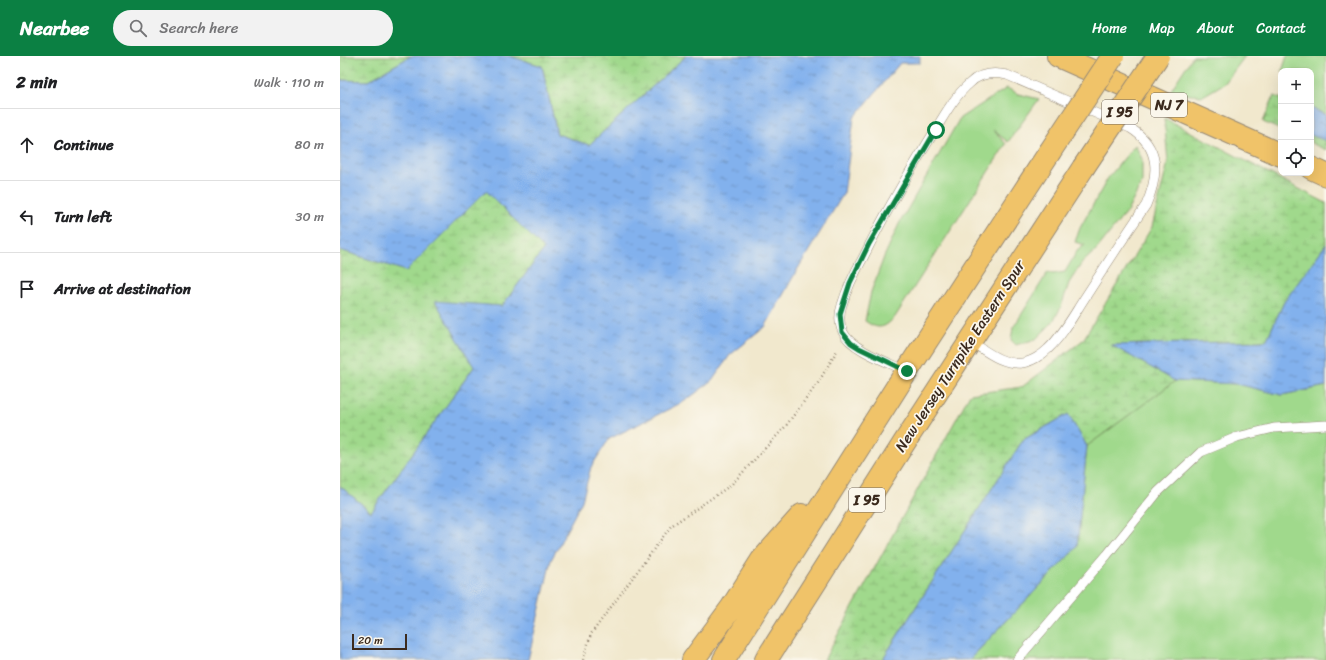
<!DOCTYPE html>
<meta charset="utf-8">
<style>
:root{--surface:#fff;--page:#f2f2f2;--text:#202124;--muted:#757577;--line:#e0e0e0;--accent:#0b8043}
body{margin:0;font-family:Sriracha,sans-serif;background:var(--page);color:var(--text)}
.controls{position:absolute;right:12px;top:12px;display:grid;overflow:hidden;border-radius:8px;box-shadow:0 4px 16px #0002}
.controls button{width:36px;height:36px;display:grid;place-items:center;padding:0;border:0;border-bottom:1px solid var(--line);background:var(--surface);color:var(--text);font:20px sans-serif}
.scale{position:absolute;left:12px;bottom:10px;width:55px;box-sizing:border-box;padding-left:4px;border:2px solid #3b2a1e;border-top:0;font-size:11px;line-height:14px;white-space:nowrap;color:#3b2a1e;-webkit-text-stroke:3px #fbf7ec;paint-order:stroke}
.stop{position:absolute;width:12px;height:12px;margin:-9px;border:3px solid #0b8043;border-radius:50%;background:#fff}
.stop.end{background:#0b8043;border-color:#fff;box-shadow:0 1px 4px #0008}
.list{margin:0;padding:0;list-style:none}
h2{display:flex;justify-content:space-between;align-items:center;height:52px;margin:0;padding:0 16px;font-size:17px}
h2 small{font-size:13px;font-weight:400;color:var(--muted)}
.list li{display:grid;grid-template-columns:26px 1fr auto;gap:12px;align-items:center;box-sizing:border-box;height:72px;padding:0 16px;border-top:1px solid var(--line)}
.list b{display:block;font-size:15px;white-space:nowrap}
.list em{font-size:13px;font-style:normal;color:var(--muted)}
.icon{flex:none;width:22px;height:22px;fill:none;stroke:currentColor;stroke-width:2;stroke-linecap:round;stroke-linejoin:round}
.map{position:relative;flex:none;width:986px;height:604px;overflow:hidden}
header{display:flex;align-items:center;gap:24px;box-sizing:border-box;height:56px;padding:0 20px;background:var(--accent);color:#fff}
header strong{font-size:19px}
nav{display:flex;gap:22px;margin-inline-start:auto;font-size:14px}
.search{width:280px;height:36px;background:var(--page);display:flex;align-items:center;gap:10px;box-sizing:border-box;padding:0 14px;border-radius:22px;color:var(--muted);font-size:15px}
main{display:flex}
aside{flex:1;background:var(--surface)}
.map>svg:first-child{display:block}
</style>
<header>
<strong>Nearbee</strong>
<div class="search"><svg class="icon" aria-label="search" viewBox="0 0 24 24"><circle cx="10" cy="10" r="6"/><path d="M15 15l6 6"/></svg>Search here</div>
<nav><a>Home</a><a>Map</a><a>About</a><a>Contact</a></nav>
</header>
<main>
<aside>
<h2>2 min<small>Walk · 110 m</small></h2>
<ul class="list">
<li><svg class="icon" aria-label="ahead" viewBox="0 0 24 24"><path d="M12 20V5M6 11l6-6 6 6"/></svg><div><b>Continue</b></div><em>80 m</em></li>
<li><svg class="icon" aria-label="left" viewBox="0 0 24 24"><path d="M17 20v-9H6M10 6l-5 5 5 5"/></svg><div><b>Turn left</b></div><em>30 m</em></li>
<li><svg class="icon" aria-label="arrive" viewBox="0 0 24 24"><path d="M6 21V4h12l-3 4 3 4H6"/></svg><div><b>Arrive at destination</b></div></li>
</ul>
</aside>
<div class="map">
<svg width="986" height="604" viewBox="0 0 986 604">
<defs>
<pattern id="wetland-marsh" width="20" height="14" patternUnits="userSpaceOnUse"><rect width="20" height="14" fill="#a0d98c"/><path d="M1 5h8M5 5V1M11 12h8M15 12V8" fill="none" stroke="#8bba78"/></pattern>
<pattern id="water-ripples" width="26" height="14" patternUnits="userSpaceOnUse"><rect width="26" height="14" fill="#82b1ed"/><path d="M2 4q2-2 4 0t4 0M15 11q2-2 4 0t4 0" fill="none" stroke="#6c90bf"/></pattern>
</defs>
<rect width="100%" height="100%" fill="#fbf7ec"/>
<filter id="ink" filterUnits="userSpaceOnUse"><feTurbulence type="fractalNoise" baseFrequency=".025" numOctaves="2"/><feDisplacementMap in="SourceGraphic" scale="8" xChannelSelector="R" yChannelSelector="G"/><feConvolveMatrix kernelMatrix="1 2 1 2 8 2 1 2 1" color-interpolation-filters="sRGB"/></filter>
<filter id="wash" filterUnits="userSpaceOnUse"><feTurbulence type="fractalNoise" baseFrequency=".012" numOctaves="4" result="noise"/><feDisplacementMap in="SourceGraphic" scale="16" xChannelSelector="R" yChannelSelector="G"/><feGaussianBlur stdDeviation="0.9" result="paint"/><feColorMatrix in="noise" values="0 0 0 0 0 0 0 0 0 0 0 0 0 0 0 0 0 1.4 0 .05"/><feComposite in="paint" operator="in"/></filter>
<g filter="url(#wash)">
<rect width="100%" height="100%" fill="#f1e8cd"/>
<!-- green -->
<path fill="#a0d98c" stroke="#6e8255" d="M 853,0 L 905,0 L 885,27 L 863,40 L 829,37 Z
M 947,0 L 986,0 L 986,59 L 971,52 L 971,15 L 942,15 Z
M 667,32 L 678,38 L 699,43 L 668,86 L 653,74 L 666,88 L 555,261 C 544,273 538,274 525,265 L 531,236 L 544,201 L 559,168 L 620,62 Z
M 795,89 L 802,103 L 802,126 L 788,154 L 757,193 L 742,207 L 729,227 L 721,251 L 712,267 L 696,283 L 676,289 L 671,284 L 673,272 L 708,216 L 713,218 L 725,216 L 737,195 L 745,189 L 735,186 L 740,172 L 768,122 Z
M 835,325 L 897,328 L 942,339 L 986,330 L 986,604 L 629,604 L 737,491 L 747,390 Z"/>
<!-- wetland -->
<path fill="url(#wetland-marsh)" stroke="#6e8255" d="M 0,0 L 71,0 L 28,25 L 0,24 Z
M 169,0 L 346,0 L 249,89 L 217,78 L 202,10 Z
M 934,40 L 941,42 L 941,74 L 923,66 Z
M 971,52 L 986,59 L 986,94 L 971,87 Z
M 824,62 L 986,147 L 986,188 L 944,246 L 926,285 L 772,289 L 835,325 L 747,390 L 728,358 L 683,384 L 542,604 L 484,604 L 630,338 L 682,331 L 743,284 L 812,171 L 828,106 Z
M 146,135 L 204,193 L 162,250 L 134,311 L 31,456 L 0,430 L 0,194 L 66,215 Z"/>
<!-- water -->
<path fill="url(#water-ripples)" stroke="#5e6e86" d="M 71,0 L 169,0 L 202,10 L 217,78 L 249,89 L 346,0 L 580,0 L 580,7 L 560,7 L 514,62 L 504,137 L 457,214 L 425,271 L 390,299 L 372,325 L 345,345 L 269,383 L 251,411 L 242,445 L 211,504 L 188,604 L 0,604 L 0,430 L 31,456 L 134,311 L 95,245 L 162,250 L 204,193 L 146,135 L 66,215 L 0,194 L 0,24 L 28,25 Z
M 971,52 L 986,59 L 986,85 L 971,79 Z
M 986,188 L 986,330 L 942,339 L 897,328 L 835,325 L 771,289 L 926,285 L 944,246 Z
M 728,358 L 747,390 L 737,491 L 629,604 L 542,604 L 683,384 Z"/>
</g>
<g filter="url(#ink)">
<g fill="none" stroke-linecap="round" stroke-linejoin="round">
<!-- service casing -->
<g stroke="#968976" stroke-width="10">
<path id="service" d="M 567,315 C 550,307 510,293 503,276 C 499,268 499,258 502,249 C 507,232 515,216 524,200 C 543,161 565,123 588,86 C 600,67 613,41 630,27 C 640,17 653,16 667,19 L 790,72 C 821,91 819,119 806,149 C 785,180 764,212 744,243 C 733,260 723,279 708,293 C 702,299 691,306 682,307 C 662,309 646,295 630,285
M 677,604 L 767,499 L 818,436 L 861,396 L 897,381 L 934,372 L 986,369"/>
</g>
<!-- primary casing -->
<g stroke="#968976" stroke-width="24">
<path id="primary" d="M 718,0 L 941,99
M 971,112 L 986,119"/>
</g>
<!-- motorway casing -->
<g stroke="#968976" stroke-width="24">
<path id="motorway" d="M 353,604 L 392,551 L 422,504 L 462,459
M 384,604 L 567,315 L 709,97
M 426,604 L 564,387 L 743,112"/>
</g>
<!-- path -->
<path stroke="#968976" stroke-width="2.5" stroke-dasharray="1 3" stroke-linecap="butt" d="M 243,604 L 251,578 L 331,470 L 391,429 L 445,371 L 478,327 L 498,293"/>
<!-- service -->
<use href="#service" stroke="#fff" stroke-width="9"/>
<!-- primary -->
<use href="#primary" stroke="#f0c369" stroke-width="22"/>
<!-- motorway -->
<use href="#motorway" stroke="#f0c369" stroke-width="22"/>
<!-- motorway-bridge casing -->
<g stroke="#968976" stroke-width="24" stroke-linecap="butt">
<path id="motorway-bridge" d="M 709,97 L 773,0
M 743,112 L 818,0"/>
</g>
<!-- motorway-bridge -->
<use href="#motorway-bridge" stroke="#f0c369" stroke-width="22"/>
</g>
</g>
<g fill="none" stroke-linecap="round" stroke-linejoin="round" filter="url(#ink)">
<!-- route -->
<path stroke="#0b8043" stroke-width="5" d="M 567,315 L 519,292 L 511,287 L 502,276 L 500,258 L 510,227 L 529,188 L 596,74"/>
</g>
<g text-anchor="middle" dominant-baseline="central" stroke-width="3.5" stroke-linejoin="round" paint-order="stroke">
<!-- shield labels -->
<g fill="#fbf7ec" stroke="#75685c" stroke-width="1">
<rect x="811" y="37" width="36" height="24" rx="3"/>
<rect x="762" y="44" width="36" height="24" rx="3"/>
<rect x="509" y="432" width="36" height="24" rx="3"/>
</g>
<g font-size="14" font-weight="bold" fill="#3b2a1e">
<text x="829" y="49">NJ 7</text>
<text x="780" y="56">I 95</text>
<text x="527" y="444">I 95</text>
</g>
<!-- street labels -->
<g font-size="15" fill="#3b2a1e" stroke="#fbf7ec">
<text transform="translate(620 300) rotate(-57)">New Jersey Turnpike Eastern Spur</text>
</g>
</g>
</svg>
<div class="controls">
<button>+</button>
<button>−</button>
<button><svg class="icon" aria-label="locate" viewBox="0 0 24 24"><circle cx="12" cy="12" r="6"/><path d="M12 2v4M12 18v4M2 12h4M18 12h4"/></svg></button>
</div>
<div class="scale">20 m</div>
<div class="stop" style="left:596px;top:74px"></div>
<div class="stop end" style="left:567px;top:315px"></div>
</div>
</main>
